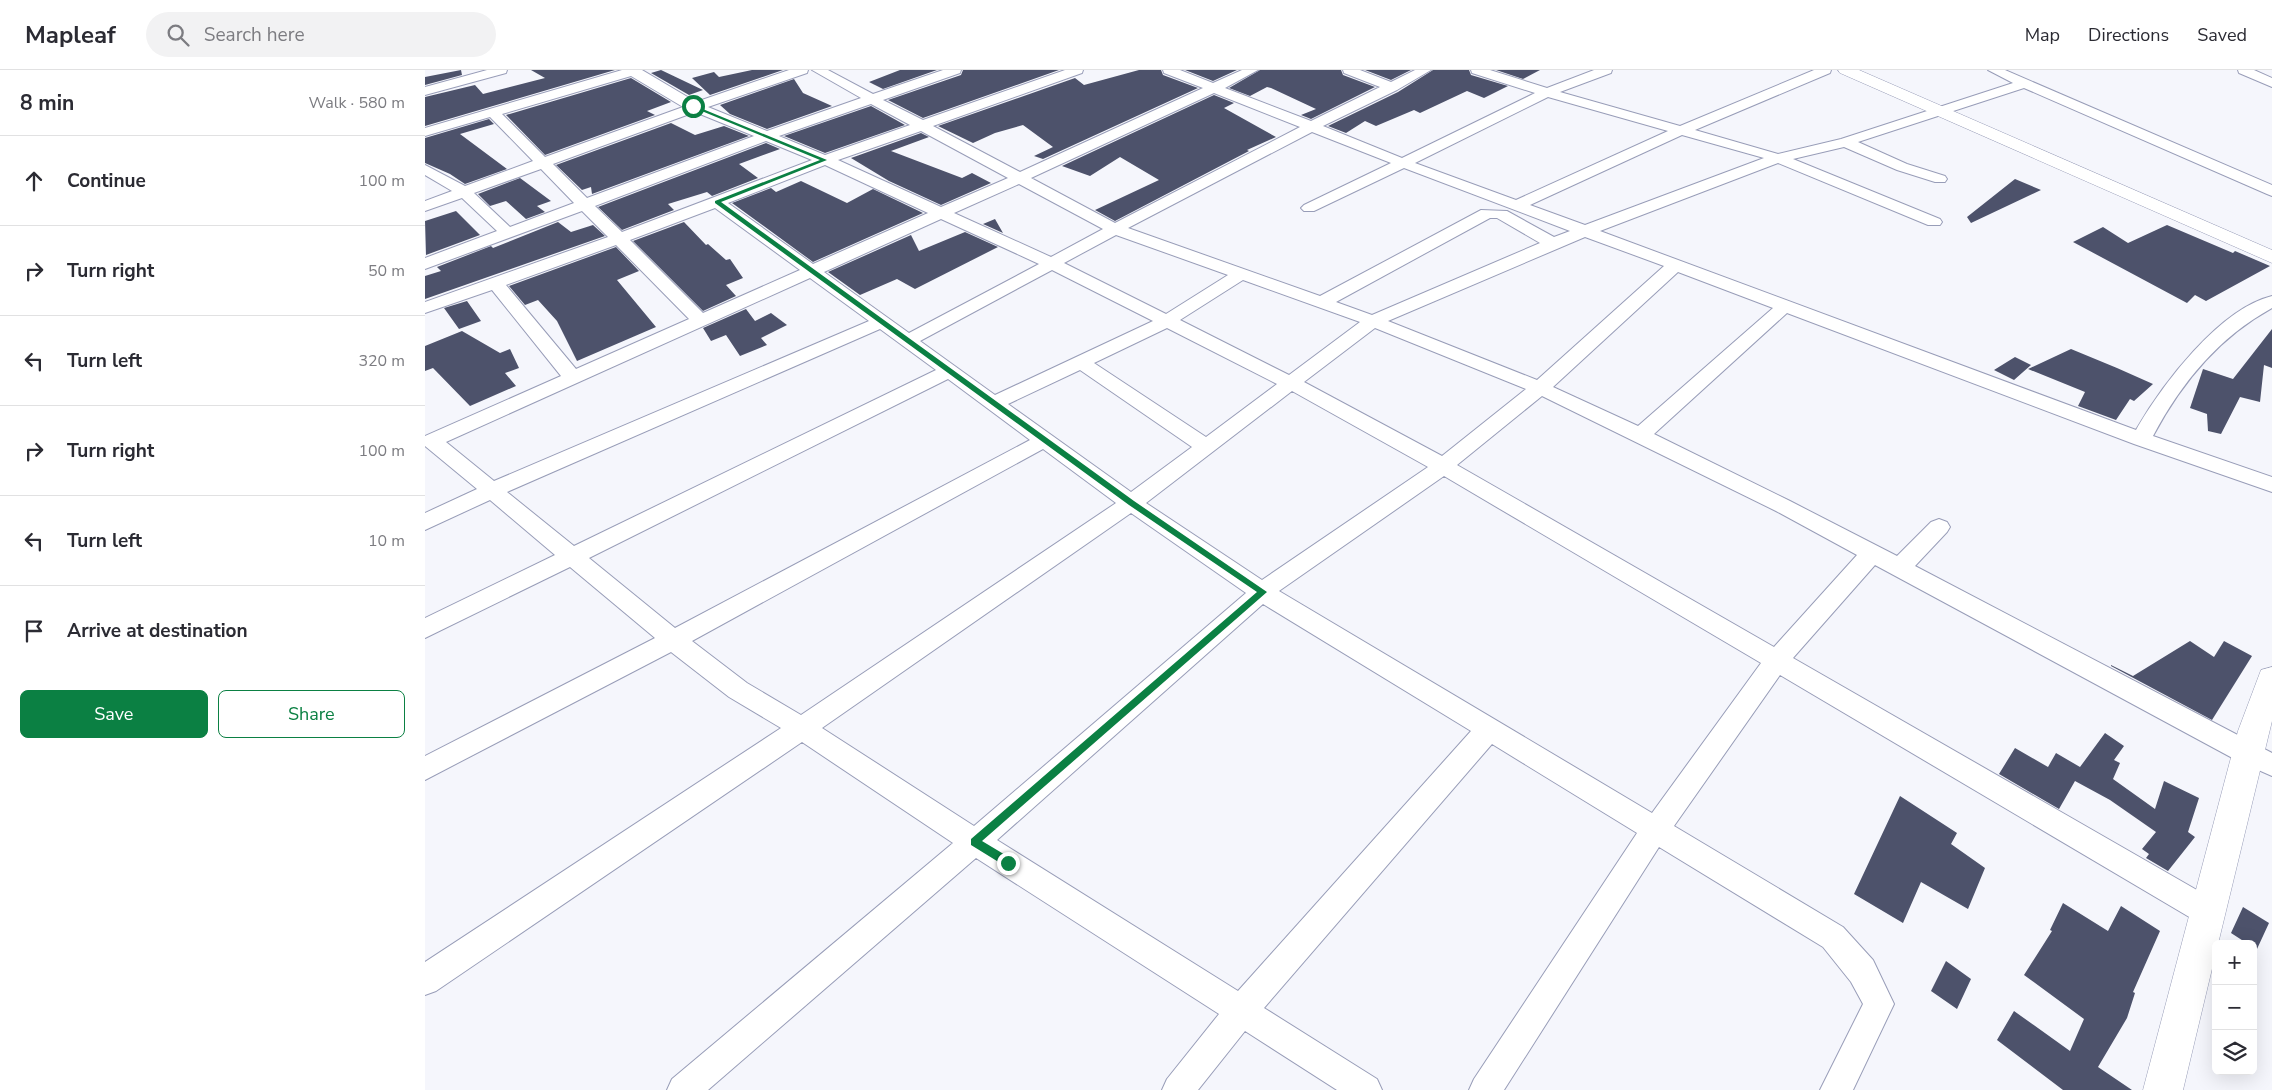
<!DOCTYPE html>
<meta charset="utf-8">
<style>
:root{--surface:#fff;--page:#f2f2f3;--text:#2b2b33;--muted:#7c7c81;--line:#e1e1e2;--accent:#0b8043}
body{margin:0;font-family:"Nunito Sans",sans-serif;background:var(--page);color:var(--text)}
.controls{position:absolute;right:15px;bottom:15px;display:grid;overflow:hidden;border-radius:8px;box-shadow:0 5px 20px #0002}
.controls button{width:45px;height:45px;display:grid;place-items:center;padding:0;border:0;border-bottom:1px solid var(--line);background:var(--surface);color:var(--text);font:25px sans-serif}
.stop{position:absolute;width:15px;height:15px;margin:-11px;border:4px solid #0b8043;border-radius:50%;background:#fff}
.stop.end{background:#0b8043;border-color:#fff;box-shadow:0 1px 5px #0008}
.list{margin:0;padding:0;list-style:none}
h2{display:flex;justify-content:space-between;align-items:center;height:65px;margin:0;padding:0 20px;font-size:21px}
h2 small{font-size:16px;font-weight:400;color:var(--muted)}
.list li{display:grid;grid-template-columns:32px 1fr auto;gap:15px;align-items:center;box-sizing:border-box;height:90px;padding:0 20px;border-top:1px solid var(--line)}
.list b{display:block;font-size:19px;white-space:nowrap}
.list em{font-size:16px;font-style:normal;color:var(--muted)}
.actions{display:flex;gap:10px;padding:15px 20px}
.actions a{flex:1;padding:11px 0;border:1px solid var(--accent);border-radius:8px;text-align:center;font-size:18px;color:var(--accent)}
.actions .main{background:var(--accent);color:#fff}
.icon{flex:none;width:28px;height:28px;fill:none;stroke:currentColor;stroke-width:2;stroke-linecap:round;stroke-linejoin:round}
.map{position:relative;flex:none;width:1847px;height:1020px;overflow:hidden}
header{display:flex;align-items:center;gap:30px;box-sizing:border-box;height:70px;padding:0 25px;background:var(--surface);border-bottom:1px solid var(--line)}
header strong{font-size:24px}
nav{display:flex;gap:28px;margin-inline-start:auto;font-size:18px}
.search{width:350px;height:45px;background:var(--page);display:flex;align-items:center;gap:12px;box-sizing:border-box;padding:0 18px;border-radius:28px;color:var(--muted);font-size:19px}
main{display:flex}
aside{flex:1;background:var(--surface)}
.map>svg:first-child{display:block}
</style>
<header>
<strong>Mapleaf</strong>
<div class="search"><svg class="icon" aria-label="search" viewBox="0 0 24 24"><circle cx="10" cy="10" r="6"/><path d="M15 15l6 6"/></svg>Search here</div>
<nav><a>Map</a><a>Directions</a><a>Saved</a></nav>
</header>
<main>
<aside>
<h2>8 min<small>Walk · 580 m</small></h2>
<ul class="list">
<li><svg class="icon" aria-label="ahead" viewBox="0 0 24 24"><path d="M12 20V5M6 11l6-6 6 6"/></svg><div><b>Continue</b></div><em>100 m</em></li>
<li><svg class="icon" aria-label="right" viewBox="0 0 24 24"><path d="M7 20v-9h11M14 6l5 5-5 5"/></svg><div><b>Turn right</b></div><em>50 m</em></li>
<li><svg class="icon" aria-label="left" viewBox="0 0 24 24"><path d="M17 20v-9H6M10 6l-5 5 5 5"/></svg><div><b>Turn left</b></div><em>320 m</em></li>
<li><svg class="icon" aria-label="right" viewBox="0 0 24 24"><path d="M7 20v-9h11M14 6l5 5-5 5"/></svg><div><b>Turn right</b></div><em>100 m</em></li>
<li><svg class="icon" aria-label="left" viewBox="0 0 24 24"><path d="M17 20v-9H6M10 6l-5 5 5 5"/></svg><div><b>Turn left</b></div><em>10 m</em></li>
<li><svg class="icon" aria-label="arrive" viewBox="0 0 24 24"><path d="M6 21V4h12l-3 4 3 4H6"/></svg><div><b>Arrive at destination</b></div></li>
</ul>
<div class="actions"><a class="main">Save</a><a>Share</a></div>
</aside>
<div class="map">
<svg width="1847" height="1020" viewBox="0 0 1847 1020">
<rect width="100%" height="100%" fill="#f5f6fc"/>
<!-- building -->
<path fill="#4d526b" d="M 36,0 L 37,5 L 0,15 L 0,7 Z
M 106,0 L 190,0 L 0,56 L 0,27 L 50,15 L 58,24 L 120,8 Z
M 236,0 L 278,20 L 264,25 L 226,3 Z
M 327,0 L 358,0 L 285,25 L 267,8 L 289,2 L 294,7 Z
M 475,0 L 512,0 L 458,19 L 444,12 Z
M 538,0 L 634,0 L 498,48 L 463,30 L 536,5 Z
M 714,0 L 736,0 L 738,5 L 773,18 L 618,89 L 609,86 L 628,77 L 598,55 L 570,63 L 548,73 L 513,56 L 650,8 L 659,15 Z
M 760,0 L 812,0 L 788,11 Z
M 835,0 L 916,0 L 918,5 L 950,17 L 886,49 L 876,45 L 891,39 L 846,18 L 842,17 L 825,26 L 804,18 Z
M 940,0 L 986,0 L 966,10 Z
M 1008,0 L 1044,0 L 1046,5 L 1083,16 L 1059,28 L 1042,21 L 995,43 L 989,40 L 951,56 L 940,51 L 921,63 L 903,56 L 973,22 Z
M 1071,0 L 1115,0 L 1098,9 Z
M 206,8 L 246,32 L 222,41 L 230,45 L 120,85 L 81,45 Z
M 369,9 L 378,23 L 407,36 L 342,59 L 305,44 L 295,35 Z
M 789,25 L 809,33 L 799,38 L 851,67 L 822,80 L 824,81 L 690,151 L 670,140 L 734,110 L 695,87 L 665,106 L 637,96 Z
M 446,36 L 480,55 L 400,83 L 359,66 Z
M 64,49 L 69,54 L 35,64 L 82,99 L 40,114 L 25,104 L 0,93 L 0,68 Z
M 246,53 L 270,65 L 299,56 L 324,66 L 167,124 L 166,117 L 157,120 L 131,95 Z
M 496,63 L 504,67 L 466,81 L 537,108 L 547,103 L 566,113 L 516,135 L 464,111 L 426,88 Z
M 341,73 L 355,79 L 314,94 L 333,108 L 287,126 L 282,122 L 243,134 L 249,140 L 197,160 L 173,137 Z
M 95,108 L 126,131 L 112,136 L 120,142 L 101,149 L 81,131 L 65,136 L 53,124 Z
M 1590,109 L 1616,120 L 1546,153 L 1542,147 Z
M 376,111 L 422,133 L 448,119 L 498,143 L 388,192 L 307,133 L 346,118 L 351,122 Z
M 31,141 L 55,165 L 1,185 L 0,151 Z
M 570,149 L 578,163 L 558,154 Z
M 133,152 L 146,162 L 168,155 L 180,166 L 0,229 L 0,206 L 16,201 L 12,197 L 66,176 L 68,178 Z
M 259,152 L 281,175 L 283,174 L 301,190 L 305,189 L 318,208 L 301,215 L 311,226 L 278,241 L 208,171 Z
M 1742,155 L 1808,183 L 1810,181 L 1845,196 L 1781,231 L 1770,225 L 1762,233 L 1648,172 L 1678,157 L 1703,173 Z
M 540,162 L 573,177 L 490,219 L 472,209 L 435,225 L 403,202 L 486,165 L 494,181 Z
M 191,177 L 214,201 L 192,210 L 231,257 L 152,291 L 132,251 L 113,230 L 100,235 L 84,216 Z
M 42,231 L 56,251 L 34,259 L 19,238 Z
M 321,239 L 330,251 L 346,243 L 362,255 L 336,268 L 342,275 L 315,286 L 301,265 L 286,271 L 278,258 Z
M 1847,259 L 1847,298 L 1839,295 L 1835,332 L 1815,327 L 1796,364 L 1783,361 L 1782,344 L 1765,338 L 1778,299 L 1808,309 Z
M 37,261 L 75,283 L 85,279 L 94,298 L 80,303 L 91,316 L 45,336 L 8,298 L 0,301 L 0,276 Z
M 1646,279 L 1692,298 L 1728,314 L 1709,331 L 1705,329 L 1691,350 L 1653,336 L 1660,322 L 1603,299 Z
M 1590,287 L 1606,295 L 1589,310 L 1569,300 Z
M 1765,571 L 1789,587 L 1799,571 L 1827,586 L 1787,650 L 1686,596 L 1686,595 L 1708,606 Z
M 1680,663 L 1699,676 L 1689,690 L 1695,693 L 1688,709 L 1730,739 L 1739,711 L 1774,728 L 1763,762 L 1770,767 L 1743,801 L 1721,788 L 1724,784 L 1717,779 L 1731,762 L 1685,730 L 1650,711 L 1634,739 L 1574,704 L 1590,678 L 1623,697 L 1631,683 L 1655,697 Z
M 1475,726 L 1532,763 L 1526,774 L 1560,798 L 1543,839 L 1496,812 L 1478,853 L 1429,824 Z
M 1638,833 L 1683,861 L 1696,836 L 1735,861 L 1708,922 L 1710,923 L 1702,948 L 1673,997 L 1707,1020 L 1638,1020 L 1572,970 L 1589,941 L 1645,981 L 1659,949 L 1599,905 L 1627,861 L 1625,860 Z
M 1818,837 L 1844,853 L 1832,879 L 1828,877 L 1828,874 L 1823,874 L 1806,863 Z
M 1521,891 L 1546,909 L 1532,939 L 1506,921 Z"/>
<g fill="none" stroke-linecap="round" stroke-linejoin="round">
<!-- minor casing -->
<g stroke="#989db8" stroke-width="2">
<path id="minor" d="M 62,0 L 82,0 L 81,3 L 0,25 L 0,17 Z
M 197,0 L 217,0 L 271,32 L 364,0 L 383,0 L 382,3 L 283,37 L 342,61 L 436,28 L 387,0 L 403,0 L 448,24 L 518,0 L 536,0 L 535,3 L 458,30 L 498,50 L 640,0 L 658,0 L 657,3 L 508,56 L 595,102 L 778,18 L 739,3 L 738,0 L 755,0 L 788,13 L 817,0 L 833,0 L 800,18 L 886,51 L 955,17 L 919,3 L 918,0 L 935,0 L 966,12 L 990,0 L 1006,0 L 972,20 L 898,56 L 977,88 L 1110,23 L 1047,3 L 1046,0 L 1065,0 L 1122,18 L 1169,0 L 1187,0 L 1186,3 L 1135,22 L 1255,56 L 1389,0 L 1406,0 L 1405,3 L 1270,60 L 1353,84 L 1416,69 L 1588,13 L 1563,0 L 1580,0 L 1847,115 L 1847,126 L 1842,124 L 1599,18 L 1433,72 L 1482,94 L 1520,106 L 1522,109 L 1520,112 L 1510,112 L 1472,100 L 1419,77 L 1368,89 L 1515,149 L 1517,152 L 1515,155 L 1503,155 L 1353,93 L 1175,161 L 1711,360 C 1737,315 1794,239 1847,226 L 1847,238 C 1794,267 1756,313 1728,366 L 1847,407 L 1847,422 L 1709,374 L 1362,243 L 1229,364 L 1365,431 L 1472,486 L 1506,452 L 1514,449 L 1522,452 L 1525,457 L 1522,462 L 1490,496 L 1847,683 L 1847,706 L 1813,691 L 1450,495 L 1368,588 L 1791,831 L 1795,841 L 1791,851 L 1781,855 L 1771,851 L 1355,605 L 1249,756 L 1418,857 L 1448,890 L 1469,934 L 1428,1020 L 1395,1020 L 1438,934 L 1426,912 L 1398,877 L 1234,777 L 1079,1020 L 1044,1020 L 1049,1009 L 1212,763 L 1067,674 L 839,938 L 952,1009 L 957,1020 L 912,1020 L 820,961 L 773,1020 L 737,1020 L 742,1009 L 794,944 L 551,788 L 283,1020 L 242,1020 L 247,1009 L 528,773 L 377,672 L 11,921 L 0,925 L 0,892 L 356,658 L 304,627 L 246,582 L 0,710 L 0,686 L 230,568 L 145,497 L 0,568 L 0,548 L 130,485 L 65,430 L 0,460 L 0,443 L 52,419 L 0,376 L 0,366 L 136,306 L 67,220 L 0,243 L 0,232 L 183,167 L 157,141 L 0,199 L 0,188 L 72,161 L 37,128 L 0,141 L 0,131 L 27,121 L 0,105 L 0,95 L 40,116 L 108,91 L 65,47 L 0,66 L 0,58 ZM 206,6 L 258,37 L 120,87 L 77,44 ZM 789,23 L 875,57 L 690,153 L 606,108 ZM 1123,27 L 1243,61 L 1091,130 L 990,93 ZM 446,34 L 485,55 L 400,85 L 354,66 ZM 270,42 L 329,66 L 162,128 L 128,94 ZM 496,61 L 583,108 L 516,137 L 413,90 ZM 887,62 L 966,93 L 879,135 L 876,138 L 879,141 L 889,141 L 979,98 L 1145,161 L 1129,167 L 1082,141 L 1056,140 L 895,226 L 703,158 ZM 1257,65 L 1339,88 L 1160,155 L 1105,135 ZM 341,71 L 387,90 L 197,162 L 170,136 ZM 400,95 L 503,143 L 388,194 L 303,133 ZM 116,99 L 149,133 L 85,157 L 49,123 ZM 594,114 L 678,159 L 626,187 L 529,143 ZM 290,138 L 375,200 L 278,243 L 205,170 ZM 1065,148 L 1072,148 L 1115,173 L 947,245 L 911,232 ZM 516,149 L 614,194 L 484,263 L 399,202 ZM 691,165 L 803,205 L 741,244 L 639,193 ZM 1160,167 L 1239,196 L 1112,310 L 963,251 ZM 191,175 L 264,249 L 151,299 L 81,215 ZM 627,200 L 728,251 L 570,325 L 495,271 ZM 1253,202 L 1348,238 L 1213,356 L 1128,317 ZM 385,208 L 444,251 L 69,411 L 21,372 ZM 818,210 L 935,252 L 864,305 L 755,250 ZM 742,258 L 852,314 L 781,367 L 669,293 ZM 950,258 L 1101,319 L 1017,386 L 879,312 ZM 455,259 L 511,300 L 149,476 L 82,422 ZM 655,300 L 767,377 L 706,422 L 583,334 ZM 523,309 L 605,370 L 250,558 L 164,488 ZM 867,321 L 1003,397 L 837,510 L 721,433 ZM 1117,326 L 1351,441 L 1432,485 L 1349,577 L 1032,395 ZM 618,379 L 691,433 L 376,645 L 322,613 L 267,571 ZM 1019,406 L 1336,593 L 1227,743 L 854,521 ZM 706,443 L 821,523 L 549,756 L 397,658 ZM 838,534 L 1046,661 L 813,921 L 572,770 Z
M 1813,0 L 1829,0 L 1847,8 L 1847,17 L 1814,3 Z"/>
</g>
<!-- tertiary casing -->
<g stroke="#989db8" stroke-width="1">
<path id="tertiary" d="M 1413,0 L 1434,0 L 1847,180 L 1847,193 L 1415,3 Z
M 1847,597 L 1847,651 L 1793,874 L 1791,874 L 1791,882 L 1758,1020 L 1718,1020 L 1813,661 L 1836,600 Z"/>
</g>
<!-- minor -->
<use href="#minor" fill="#fff" fill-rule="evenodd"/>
<!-- tertiary -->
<use href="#tertiary" fill="#fff" fill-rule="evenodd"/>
</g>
<!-- route -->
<path fill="#0b8043" d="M 268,35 L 402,90 L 296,132 L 709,431 L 842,522 L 557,771 L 587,789 L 587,796 L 580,796 L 546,775 L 546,769 L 832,522 L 704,435 L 290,133 L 290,131 L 395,90 L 267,37 Z"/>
</svg>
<div class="controls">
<button>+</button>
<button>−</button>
<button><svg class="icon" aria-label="layers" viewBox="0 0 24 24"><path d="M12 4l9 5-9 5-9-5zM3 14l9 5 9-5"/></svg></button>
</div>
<div class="stop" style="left:268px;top:36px"></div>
<div class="stop end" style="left:583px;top:793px"></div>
</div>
</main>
